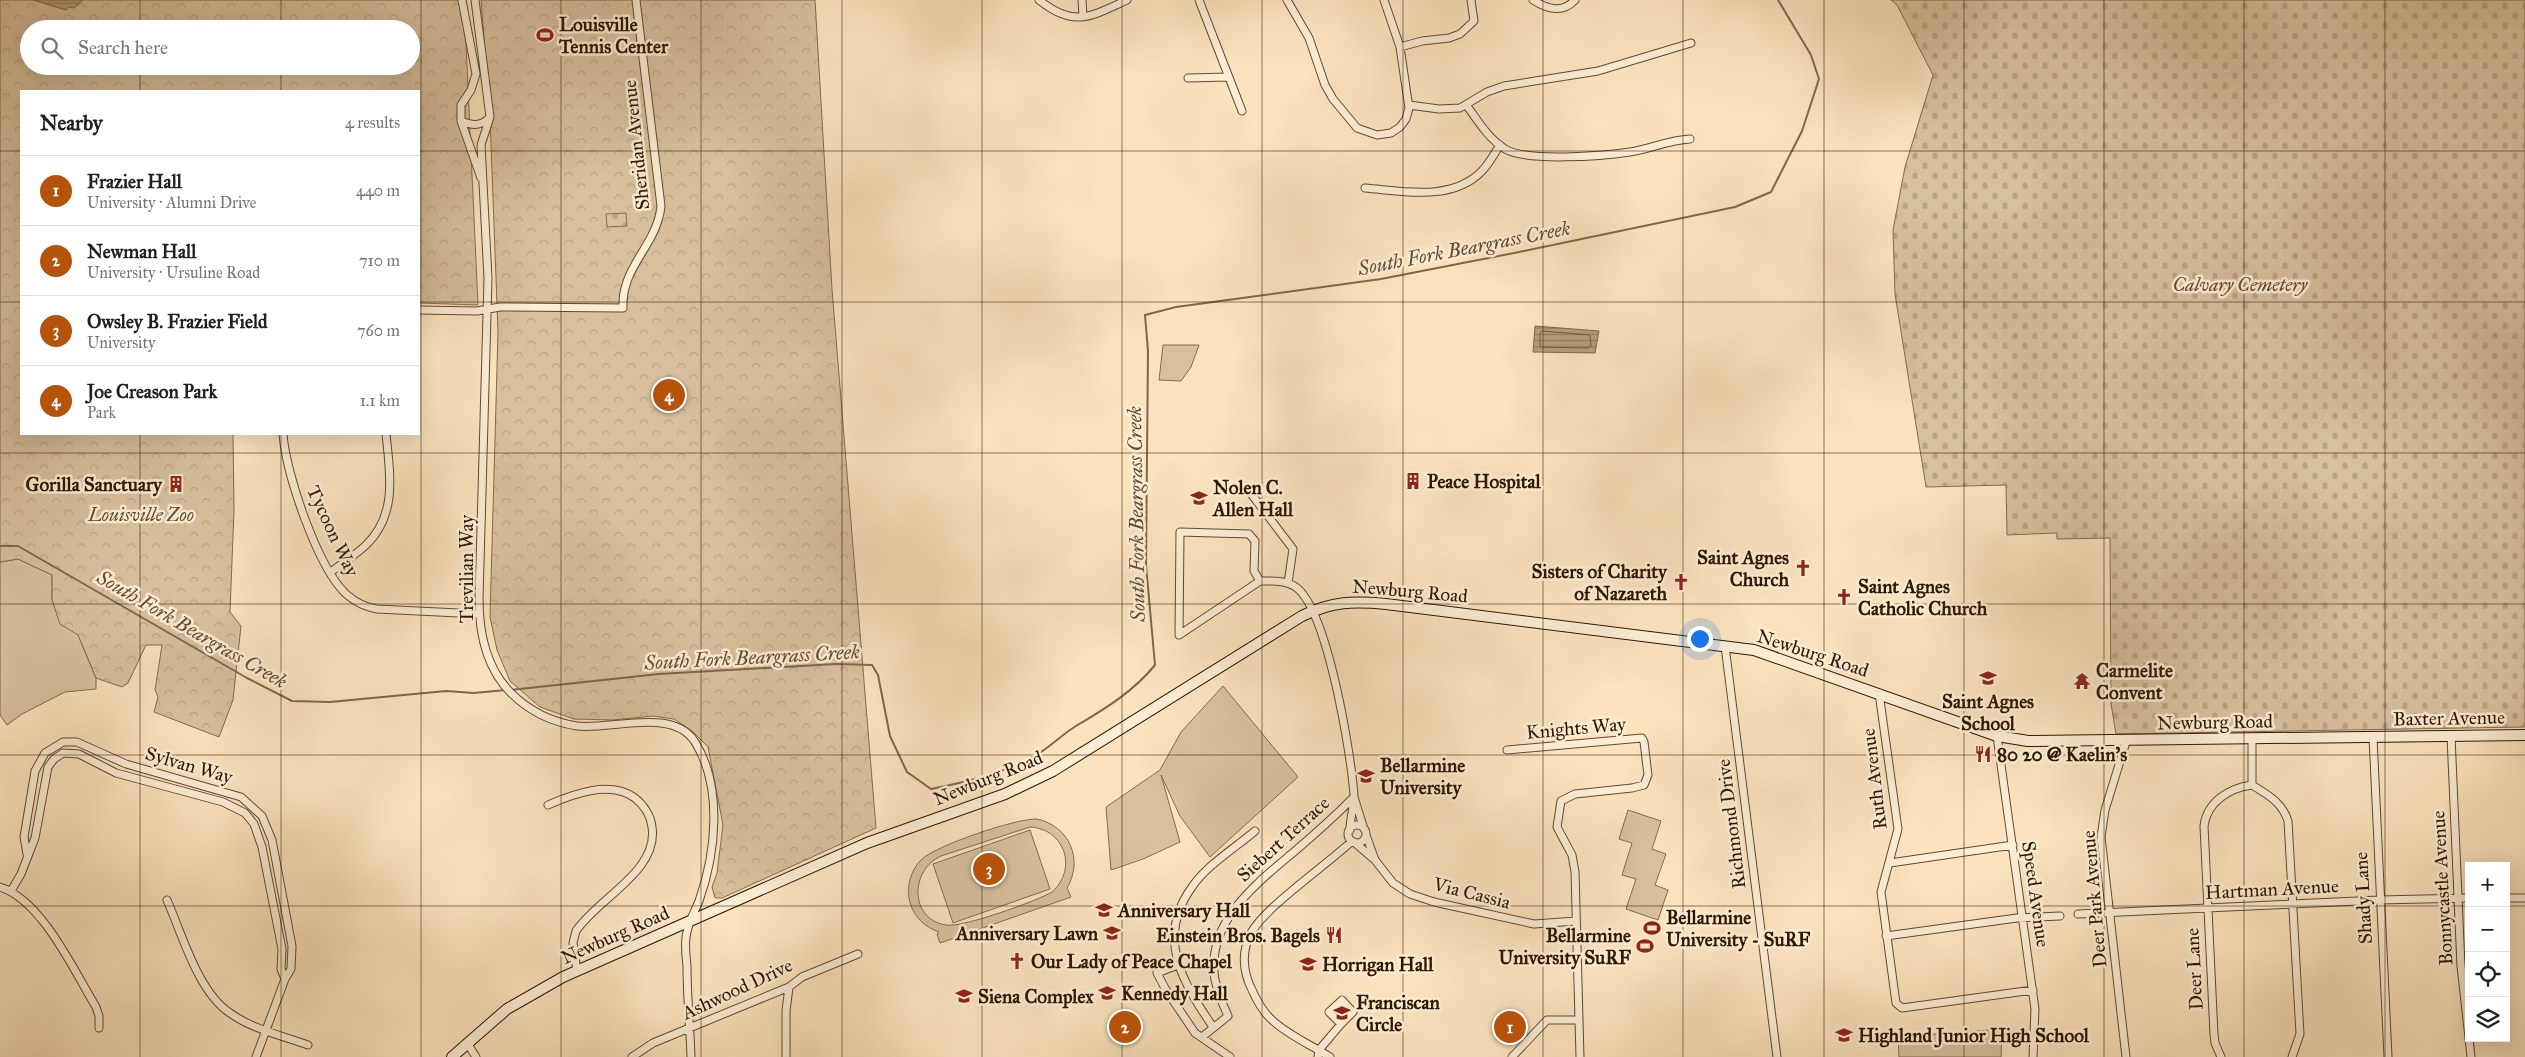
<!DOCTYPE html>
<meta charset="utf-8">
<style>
:root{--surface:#fff;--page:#f2f2f2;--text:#202124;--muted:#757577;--line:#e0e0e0;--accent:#b45309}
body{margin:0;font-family:"IM FELL Great Primer",serif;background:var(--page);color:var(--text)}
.controls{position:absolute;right:15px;bottom:15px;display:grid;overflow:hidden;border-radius:0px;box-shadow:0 5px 20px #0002}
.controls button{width:45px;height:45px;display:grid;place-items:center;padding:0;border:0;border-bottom:1px solid var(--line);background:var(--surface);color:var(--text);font:25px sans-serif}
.you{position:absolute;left:1699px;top:638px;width:18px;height:18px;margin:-12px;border:4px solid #fff;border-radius:50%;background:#1a73e8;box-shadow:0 0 0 8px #1a73e833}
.badge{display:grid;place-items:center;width:32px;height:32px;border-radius:50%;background:var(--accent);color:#fff;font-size:16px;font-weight:700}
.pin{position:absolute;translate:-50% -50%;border:2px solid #fff;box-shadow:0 1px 5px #0006}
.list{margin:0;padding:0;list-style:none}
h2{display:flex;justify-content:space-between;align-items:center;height:65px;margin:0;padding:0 20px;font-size:21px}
h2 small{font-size:16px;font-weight:400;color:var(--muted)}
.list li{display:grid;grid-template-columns:32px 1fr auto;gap:15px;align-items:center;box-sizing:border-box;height:70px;padding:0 20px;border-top:1px solid var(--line)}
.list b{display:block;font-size:19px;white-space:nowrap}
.list p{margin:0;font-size:16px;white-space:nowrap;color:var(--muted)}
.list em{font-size:16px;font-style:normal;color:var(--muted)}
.icon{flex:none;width:28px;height:28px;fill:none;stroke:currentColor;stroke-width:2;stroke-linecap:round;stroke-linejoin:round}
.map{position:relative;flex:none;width:2525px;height:1057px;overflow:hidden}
.search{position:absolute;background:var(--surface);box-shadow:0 5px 20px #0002;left:20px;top:20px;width:400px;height:55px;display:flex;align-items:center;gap:12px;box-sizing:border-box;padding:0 18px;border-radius:28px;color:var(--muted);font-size:19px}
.panel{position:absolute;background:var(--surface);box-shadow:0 5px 20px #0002;left:20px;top:90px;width:400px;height:345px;border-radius:0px}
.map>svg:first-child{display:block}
</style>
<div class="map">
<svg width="2525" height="1057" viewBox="0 0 2525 1057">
<defs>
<pattern id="forest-crowns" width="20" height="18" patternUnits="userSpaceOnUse" patternTransform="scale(1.25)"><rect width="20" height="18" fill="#d8c09e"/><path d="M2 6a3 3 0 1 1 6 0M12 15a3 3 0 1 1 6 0" fill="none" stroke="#baa486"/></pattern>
<pattern id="cemetery-stones" width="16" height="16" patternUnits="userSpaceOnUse" patternTransform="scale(1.25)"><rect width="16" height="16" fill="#d8c09e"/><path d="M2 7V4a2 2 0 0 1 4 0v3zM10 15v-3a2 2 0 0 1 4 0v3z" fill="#baa486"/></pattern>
<pattern id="water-rules" width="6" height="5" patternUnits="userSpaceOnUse" patternTransform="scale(1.25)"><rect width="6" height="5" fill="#b59d7d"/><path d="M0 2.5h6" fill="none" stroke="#947f64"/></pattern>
</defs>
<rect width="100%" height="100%" fill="#fbe3be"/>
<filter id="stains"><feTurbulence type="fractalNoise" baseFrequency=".004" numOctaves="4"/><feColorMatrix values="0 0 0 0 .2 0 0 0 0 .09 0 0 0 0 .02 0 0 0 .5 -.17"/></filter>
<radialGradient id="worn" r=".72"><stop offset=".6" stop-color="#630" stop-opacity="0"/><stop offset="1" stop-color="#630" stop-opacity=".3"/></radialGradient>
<!-- green -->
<path fill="#d8c09e" stroke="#836b4f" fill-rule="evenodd" d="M 1163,345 L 1199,345 L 1191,367 L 1181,381 L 1159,380 Z
M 18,559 L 52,575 L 52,600 L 78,635 L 96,678 L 96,689 L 65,692 L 22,714 L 7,725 L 0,715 L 0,562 Z
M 1223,686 L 1298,777 L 1210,857 L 1180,816 L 1161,775 L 1180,842 L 1143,859 L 1111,870 L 1106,807 L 1160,770 L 1181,732 Z
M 1628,810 L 1661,821 L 1652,849 L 1666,854 L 1655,885 L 1668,890 L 1658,920 L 1626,909 L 1636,879 L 1622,875 L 1632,843 L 1619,839 Z
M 1037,819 C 1069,826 1084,859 1067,888 L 1071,897 L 940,943 L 937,934 L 939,932 C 925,927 915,918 910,903 C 906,888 910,871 921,860 C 934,846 1017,818 1037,819 ZM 1030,827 C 1065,829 1078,869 1052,892 C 1037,901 962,928 946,925 C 909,919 910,870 941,856 Z
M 1030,830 L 1050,889 L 953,923 L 933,864 Z
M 2002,1029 L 2001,1057 L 1899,1057 L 1898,1037 Z"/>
<!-- forest -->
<path fill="url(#forest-crowns)" stroke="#836b4f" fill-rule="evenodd" d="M 0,0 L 464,0 L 478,305 L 419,303 L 419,91 L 21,91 L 21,434 L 233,434 L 234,510 L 230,612 L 241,626 L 233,700 L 219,737 L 154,712 L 158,697 L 155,690 L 162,645 L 146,645 L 128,683 L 122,687 L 96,678 L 78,635 L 60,624 L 52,600 L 52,575 L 18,559 L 0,562 ZM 29,29 L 411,29 L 411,66 L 29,66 Z
M 481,0 L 815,0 L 832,289 L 876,828 L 722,898 L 715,898 L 712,887 L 717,873 L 723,825 L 708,747 L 692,731 L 674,719 L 653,716 L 613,720 L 574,719 L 540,707 L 510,681 L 497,650 L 490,617 L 498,332 L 490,117 Z"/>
<!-- cemetery -->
<path fill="url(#cemetery-stones)" stroke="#836b4f" d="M 1891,0 L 2525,0 L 2525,727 L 2116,734 L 2111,704 L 2110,538 L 2057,539 L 2057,533 L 2007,535 L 2006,485 L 1926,487 L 1895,294 L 1893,230 L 1905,167 L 1933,75 L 1897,5 Z
M 626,213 L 627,226 L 607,227 L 606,214 Z"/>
<!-- water -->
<path fill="url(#water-rules)" stroke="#7f674b" d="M 33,0 L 83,0 L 74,8 L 69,7 L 66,10 Z
M 1535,326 L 1599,331 L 1595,353 L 1533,352 Z"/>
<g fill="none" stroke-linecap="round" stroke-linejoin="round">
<!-- shore -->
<path stroke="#725a3e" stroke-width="1" d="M 1542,331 L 1590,335 L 1591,346 L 1588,348 L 1540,347 L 1540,334 Z"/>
<!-- stream -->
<path stroke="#7f674b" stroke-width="2" d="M 0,546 L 18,546 L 247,678 L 292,701 L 330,702 L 446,691 L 474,693 L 506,690
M 510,690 L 659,674 L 836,664 L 872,665 L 878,675 L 890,736 L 907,772 L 931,789 C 966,782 1001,774 1033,757 C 1048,749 1061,735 1076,726 C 1105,709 1134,691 1155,665 L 1146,565 L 1148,351 L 1145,315 L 1176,307 L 1381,279 L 1514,253 L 1735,207 L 1771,192 L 1802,131 L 1819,79 L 1811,55 L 1778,0"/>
<!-- street casing -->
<g stroke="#614930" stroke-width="9">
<path id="street" d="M 462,0 L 476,74 L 471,90 L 461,105 L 461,121 L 481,178
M 475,0 L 490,117 L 481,145 L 488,278 L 479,599 C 479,633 486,668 511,693 C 530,712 551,722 577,726 C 612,730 673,707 695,742 C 723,787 716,853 699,901 C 695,911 689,921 687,932 C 684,943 686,956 687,966 C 687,997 690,1027 691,1057
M 1039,0 C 1074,28 1090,17 1127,0
M 1082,0 L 1083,16
M 1199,0 L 1242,111
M 1287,0 L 1309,38 L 1325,85 L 1333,99 L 1357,128 L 1377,135 L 1391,133 L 1400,127 L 1406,119 L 1409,108 L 1400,47 L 1384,0
M 1533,0 C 1547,9 1562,14 1575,0
M 1400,47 L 1422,41 L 1449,38 L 1460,34 L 1474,21 L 1471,0
M 1188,78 L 1228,77
M 1409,105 L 1439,109 L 1460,108 L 1487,92 L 1504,86 L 1598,71 L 1691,43
M 1467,106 C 1478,121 1488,138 1505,149 C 1527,162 1603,156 1630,152 C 1651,149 1668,140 1690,139
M 461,121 C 471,125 479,127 488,119
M 1365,188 C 1403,191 1452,202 1482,171 C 1489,164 1494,154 1500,145
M 419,310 L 477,311 L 500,307 L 623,308 C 621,266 657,246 661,206 L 636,0
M 283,434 C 286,474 317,566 346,594 C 355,602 365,607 377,609 L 479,614
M 1249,491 L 1293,549 L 1288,583
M 331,572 C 342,563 354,556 365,546 C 398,515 390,474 386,434
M 1260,581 L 1179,635 L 1180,532 L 1249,534 L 1255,541 L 1254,571 L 1260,581 C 1272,581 1287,580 1297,588 C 1328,613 1351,754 1354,795 C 1354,807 1350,818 1350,830
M 1725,646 L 1777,1057
M 1879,693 L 1898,829 L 1881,892 L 1896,1003 L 1902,1008 L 2033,990
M 1997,736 L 2035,1009 L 2033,1057
M 2451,736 L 2461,966 L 2469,1038
M 2373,737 L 2388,1057
M 1507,750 L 1642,738 L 1644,742 L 1648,775 L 1644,785 L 1632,788 L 1575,794 L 1561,801 L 1557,827 L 1572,855 L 1575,872 L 1580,1057
M 2252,785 C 2268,795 2282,802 2288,821 L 2300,1034 L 2292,1057
M 2252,785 L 2252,739
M 1354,797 L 1364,829
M 548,805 C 573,794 610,780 635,798 C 644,805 651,816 652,827 C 659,871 598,898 576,931 L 573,943 L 577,971
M1348 834a9 9 0 1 1 18 0a9 9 0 1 1-18 0Z
M 1366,835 L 1375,860
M 1354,842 L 1375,860 L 1393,883 L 1410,894 L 1434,902 L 1534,924 L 1576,921
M 27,854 L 24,837 L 35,771 L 45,753 L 63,742 L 77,742 L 126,764 L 241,797 L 262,816 L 272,840 L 292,946 L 291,969 L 285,979 L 256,1057
M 1890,863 L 2013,845
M 0,887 C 42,900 74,971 96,1007 L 99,1016 L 99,1028
M 11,891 L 21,874 L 35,838 L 48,767 L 54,759 L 63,753 L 79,754 L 116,773 L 223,802 L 245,813 L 254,824 L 262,847 L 282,949 L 281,969 L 285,979
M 2506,898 L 2525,898
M 167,900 C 182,934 198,992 230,1013 C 252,1029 283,1036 308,1045
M 2078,914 L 2379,900 L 2469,898
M 1886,936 L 2017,918 L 2060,916
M 1178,965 L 1157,973 L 1166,990 L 1195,1033 L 1230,1057
M 1213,1027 C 1183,983 1155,938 1192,887 C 1207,865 1235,848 1255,831
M 1202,1037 L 1228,1016 C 1223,1005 1218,993 1215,980 C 1205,922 1256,884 1295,851 C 1315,834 1335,816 1354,797
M 2469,1038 L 2471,1057
M 467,1043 L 476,1057
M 632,1057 L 653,1043 L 789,987 L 802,977 L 858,954
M 786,1057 L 786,1011 L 789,987
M 1318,1057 L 1319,1050 L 1341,1024 L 1329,1012 L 1342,1000 L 1353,1012 L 1341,1024
M 1330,1057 C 1311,1045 1288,1035 1272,1020 C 1263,1012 1258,1003 1253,992 C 1244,975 1241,956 1249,937 C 1260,910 1327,865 1352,841
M 1512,1057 L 1547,1020 L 1579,1020
M 2126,1057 L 2101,837 L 2105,810 L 2126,742
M 2221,1057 L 2215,1043 L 2214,1034 L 2204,826 C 2207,802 2229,788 2252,785"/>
</g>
<!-- secondary casing -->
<g stroke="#2e1600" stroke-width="12">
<path id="secondary" d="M 452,1057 L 507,1009 L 563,977 L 867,843 L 1005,794 L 1053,771 L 1302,616 C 1333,601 1353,601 1386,604 L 1754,650 L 1997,736 L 2028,741 L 2525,735"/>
</g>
<!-- street -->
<use href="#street" stroke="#fcedd5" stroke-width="7"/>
<!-- secondary -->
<use href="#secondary" stroke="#fcedd5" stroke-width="10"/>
</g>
<!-- grid -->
<path fill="none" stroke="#2e1600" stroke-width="1" stroke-opacity="0.55" d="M 140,0 L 140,29M 281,0 L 281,29M 421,0 L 421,1057M 561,0 L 561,1057M 701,0 L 701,1057M 842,0 L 842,1057M 982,0 L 982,1057M 1122,0 L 1122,1057M 1262,0 L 1262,1057M 1403,0 L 1403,1057M 1543,0 L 1543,1057M 1683,0 L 1683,1057M 1824,0 L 1824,1057M 1964,0 L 1964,1057M 2104,0 L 2104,1057M 2244,0 L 2244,1057M 2385,0 L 2385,1057M 140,66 L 140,91M 281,66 L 281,91M 0,151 L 21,151M 419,151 L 2525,151M 0,302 L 21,302M 419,302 L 2525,302M 140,434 L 140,1057M 281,434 L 281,1057M 0,453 L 2525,453M 0,604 L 2525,604M 0,755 L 2525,755M 0,906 L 2469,906M 2506,906 L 2525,906"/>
<!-- icons -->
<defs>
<g id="stadium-bare" transform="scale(1.35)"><path d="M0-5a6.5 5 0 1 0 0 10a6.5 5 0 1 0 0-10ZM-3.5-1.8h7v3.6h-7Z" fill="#8f2418" stroke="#fcedd5" stroke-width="2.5" paint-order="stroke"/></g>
<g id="building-bare" transform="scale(1.35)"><path d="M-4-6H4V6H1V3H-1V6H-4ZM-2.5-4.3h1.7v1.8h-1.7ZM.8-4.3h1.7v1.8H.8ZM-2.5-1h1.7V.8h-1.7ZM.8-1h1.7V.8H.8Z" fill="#8f2418" stroke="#fcedd5" stroke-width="2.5" paint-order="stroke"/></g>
<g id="university-bare" transform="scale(1.35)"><path d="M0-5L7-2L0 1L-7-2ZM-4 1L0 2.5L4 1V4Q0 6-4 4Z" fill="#8f2418" stroke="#fcedd5" stroke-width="2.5" paint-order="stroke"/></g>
<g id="church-bare" transform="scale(1.35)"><path d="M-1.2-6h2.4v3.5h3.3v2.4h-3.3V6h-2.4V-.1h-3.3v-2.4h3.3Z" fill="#8f2418" stroke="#fcedd5" stroke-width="2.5" paint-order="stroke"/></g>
<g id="school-bare" transform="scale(1.35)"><path d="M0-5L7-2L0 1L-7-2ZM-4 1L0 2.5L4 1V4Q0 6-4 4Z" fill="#8f2418" stroke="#fcedd5" stroke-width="2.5" paint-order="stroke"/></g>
<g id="temple-bare" transform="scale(1.35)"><path d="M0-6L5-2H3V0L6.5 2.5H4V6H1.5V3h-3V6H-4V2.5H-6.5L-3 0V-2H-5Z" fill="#8f2418" stroke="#fcedd5" stroke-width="2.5" paint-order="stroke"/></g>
<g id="restaurant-bare" transform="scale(1.35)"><path d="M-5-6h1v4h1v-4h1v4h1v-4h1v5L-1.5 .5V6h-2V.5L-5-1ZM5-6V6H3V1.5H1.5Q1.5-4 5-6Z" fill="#8f2418" stroke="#fcedd5" stroke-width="2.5" paint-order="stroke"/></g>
</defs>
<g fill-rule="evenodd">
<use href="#stadium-bare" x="545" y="35"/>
<use href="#building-bare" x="1413" y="481"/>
<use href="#building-bare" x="176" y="484"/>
<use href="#university-bare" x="1199" y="498"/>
<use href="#church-bare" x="1803" y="568"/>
<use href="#church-bare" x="1681" y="582"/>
<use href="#church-bare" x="1844" y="597"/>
<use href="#school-bare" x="1988" y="678"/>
<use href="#temple-bare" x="2082" y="681"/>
<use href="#restaurant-bare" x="1983" y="754"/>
<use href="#university-bare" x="1366" y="776"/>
<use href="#university-bare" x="1104" y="910"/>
<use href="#stadium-bare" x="1652" y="928"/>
<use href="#university-bare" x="1112" y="933"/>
<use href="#restaurant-bare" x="1334" y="935"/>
<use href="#stadium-bare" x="1645" y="946"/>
<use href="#church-bare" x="1017" y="961"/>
<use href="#university-bare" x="1308" y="964"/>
<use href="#university-bare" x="1107" y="993"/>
<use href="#university-bare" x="964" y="996"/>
<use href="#university-bare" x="1342" y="1013"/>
<use href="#school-bare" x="1844" y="1035"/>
</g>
<g text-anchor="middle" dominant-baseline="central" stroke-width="5" stroke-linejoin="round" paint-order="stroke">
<!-- poi labels -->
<g font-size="19" font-weight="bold" fill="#2e1600" stroke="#fcedd5" text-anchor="start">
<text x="559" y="24">Louisville<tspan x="559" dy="22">Tennis Center</tspan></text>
<text x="1427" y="481">Peace Hospital</text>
<text x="162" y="484" text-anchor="end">Gorilla Sanctuary</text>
<text x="1213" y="487">Nolen C.<tspan x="1213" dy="22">Allen Hall</tspan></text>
<text x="1789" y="557" text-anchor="end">Saint Agnes<tspan x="1789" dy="22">Church</tspan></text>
<text x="1667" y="571" text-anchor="end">Sisters of Charity<tspan x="1667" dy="22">of Nazareth</tspan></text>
<text x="1858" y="586">Saint Agnes<tspan x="1858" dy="22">Catholic Church</tspan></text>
<text x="2096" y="670">Carmelite<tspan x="2096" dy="22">Convent</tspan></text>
<text x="1988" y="701" text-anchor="middle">Saint Agnes<tspan x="1988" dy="22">School</tspan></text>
<text x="1997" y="754">80 20 @ Kaelin's</text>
<text x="1380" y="765">Bellarmine<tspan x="1380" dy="22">University</tspan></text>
<text x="1118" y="910">Anniversary Hall</text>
<text x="1666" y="917">Bellarmine<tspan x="1666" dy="22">University - SuRF</tspan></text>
<text x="1098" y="933" text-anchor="end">Anniversary Lawn</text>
<text x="1320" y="935" text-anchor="end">Einstein Bros. Bagels</text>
<text x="1631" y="935" text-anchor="end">Bellarmine<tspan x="1631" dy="22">University SuRF</tspan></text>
<text x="1031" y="961">Our Lady of Peace Chapel</text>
<text x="1322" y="964">Horrigan Hall</text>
<text x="1121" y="993">Kennedy Hall</text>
<text x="978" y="996">Siena Complex</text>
<text x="1356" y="1002">Franciscan<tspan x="1356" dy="22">Circle</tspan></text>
<text x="1858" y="1035">Highland Junior High School</text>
</g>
<!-- street labels -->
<g font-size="19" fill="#2e1600" stroke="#fcedd5">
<text transform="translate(636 145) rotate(-96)">Sheridan Avenue</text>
<text transform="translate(333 531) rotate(65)">Tycoon Way</text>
<text transform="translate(466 569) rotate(-90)">Trevilian Way</text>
<text transform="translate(1410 591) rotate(5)">Newburg Road</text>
<text transform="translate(1813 653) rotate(18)">Newburg Road</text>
<text transform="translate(2449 718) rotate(-1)">Baxter Avenue</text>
<text transform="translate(2215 722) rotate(-1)">Newburg Road</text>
<text transform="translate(1576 728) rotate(-5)">Knights Way</text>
<text transform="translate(189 765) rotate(16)">Sylvan Way</text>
<text transform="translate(988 778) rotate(-22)">Newburg Road</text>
<text transform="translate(1874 779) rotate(-97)">Ruth Avenue</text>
<text transform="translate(1731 824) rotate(-97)">Richmond Drive</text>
<text transform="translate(1283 839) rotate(-42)">Siebert Terrace</text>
<text transform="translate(2442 888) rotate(-93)">Bonnycastle Avenue</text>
<text transform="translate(2272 889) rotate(-3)">Hartman Avenue</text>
<text transform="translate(1472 893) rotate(14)">Via Cassia</text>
<text transform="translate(2036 894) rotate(82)">Speed Avenue</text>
<text transform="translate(2363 898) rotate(-93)">Shady Lane</text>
<text transform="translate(2094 899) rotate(-95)">Deer Park Avenue</text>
<text transform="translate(615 935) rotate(-24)">Newburg Road</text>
<text transform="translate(2194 969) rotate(-93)">Deer Lane</text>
<text transform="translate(737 989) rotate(-25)">Ashwood Drive</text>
</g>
<!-- park labels -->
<g font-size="19" font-style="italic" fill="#61492f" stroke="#fcedd5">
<text x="2240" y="284">Calvary Cemetery</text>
<text x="141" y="514">Louisville Zoo</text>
</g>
<!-- water labels -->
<g font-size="20" font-style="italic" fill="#644c32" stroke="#fcedd5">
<text transform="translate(1464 248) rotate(-11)">South Fork Beargrass Creek</text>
<text transform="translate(1136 514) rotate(-91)">South Fork Beargrass Creek</text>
<text transform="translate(192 629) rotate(30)">South Fork Beargrass Creek</text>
<text transform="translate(752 657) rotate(-3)">South Fork Beargrass Creek</text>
</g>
</g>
<rect width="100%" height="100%" filter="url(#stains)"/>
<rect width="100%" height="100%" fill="url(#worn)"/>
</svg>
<div class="controls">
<button>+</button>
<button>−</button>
<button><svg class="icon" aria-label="locate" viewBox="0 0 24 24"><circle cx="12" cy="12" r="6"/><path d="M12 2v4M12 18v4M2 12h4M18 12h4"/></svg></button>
<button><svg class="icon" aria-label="layers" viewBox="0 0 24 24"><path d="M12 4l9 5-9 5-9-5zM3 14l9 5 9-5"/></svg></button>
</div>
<div class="you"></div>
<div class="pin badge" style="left:1510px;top:1027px">1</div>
<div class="pin badge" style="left:1125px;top:1027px">2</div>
<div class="pin badge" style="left:989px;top:869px">3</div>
<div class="pin badge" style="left:669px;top:395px">4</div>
<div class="search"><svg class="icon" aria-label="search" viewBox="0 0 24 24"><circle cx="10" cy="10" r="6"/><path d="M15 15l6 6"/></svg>Search here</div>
<section class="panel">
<h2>Nearby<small>4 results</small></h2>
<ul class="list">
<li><span class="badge">1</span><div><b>Frazier Hall</b><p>University · Alumni Drive</p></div><em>440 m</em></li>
<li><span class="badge">2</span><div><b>Newman Hall</b><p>University · Ursuline Road</p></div><em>710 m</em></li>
<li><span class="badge">3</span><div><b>Owsley B. Frazier Field</b><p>University</p></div><em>760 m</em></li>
<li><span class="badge">4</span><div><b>Joe Creason Park</b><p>Park</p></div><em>1.1 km</em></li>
</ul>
</section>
</div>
